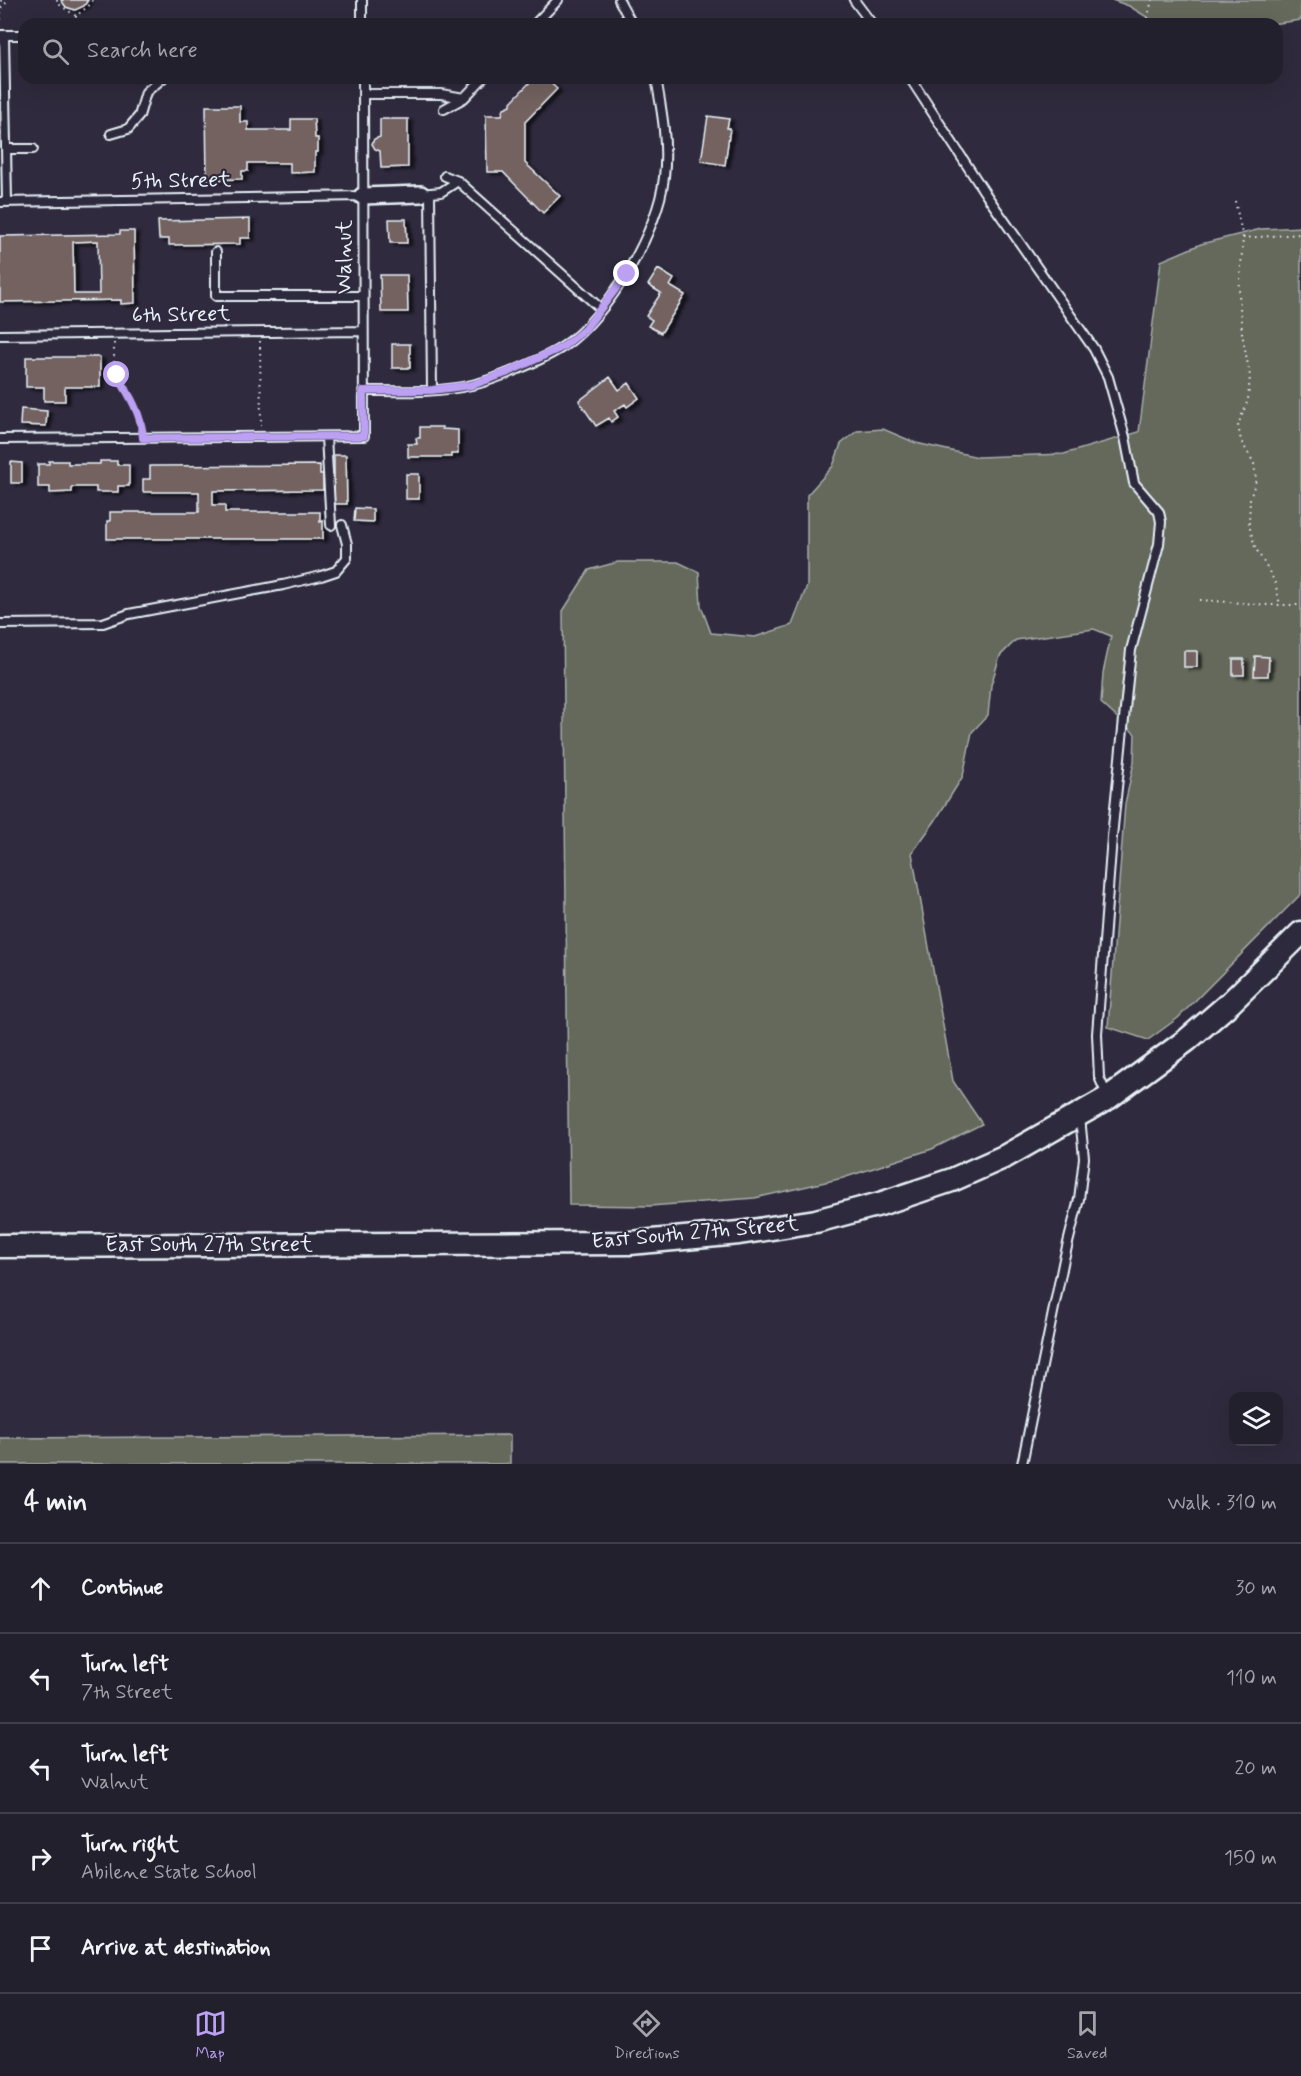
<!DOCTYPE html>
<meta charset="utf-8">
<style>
:root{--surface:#23202e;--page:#2b2836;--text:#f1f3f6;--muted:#a3a3aa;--line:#403e4a;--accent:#bca0f2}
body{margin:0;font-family:Mynerve,sans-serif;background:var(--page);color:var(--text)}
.controls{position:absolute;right:18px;bottom:18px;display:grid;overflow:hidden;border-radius:12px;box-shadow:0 6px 24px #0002}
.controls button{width:54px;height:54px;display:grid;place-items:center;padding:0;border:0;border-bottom:2px solid var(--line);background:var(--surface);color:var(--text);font:30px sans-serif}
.stop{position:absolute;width:18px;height:18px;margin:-14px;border:4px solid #bca0f2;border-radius:50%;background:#fff}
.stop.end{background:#bca0f2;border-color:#fff;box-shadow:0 2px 6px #0008}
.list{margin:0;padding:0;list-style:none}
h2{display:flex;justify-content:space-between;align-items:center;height:78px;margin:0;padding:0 24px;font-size:26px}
h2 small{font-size:20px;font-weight:400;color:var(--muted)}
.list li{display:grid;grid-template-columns:39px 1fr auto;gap:18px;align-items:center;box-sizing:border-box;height:90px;padding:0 24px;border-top:2px solid var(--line)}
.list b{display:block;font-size:22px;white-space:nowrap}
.list p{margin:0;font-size:20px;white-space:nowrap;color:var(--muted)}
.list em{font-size:20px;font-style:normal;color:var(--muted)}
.icon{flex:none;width:33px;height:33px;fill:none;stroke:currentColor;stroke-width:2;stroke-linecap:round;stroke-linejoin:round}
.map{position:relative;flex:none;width:1301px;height:1464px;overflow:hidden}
.search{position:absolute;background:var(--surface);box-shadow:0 6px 24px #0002;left:18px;right:18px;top:18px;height:66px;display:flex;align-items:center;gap:15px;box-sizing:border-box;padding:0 21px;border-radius:18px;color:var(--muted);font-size:22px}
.sheet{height:528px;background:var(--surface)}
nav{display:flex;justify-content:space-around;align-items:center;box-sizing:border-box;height:84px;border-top:2px solid var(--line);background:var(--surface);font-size:16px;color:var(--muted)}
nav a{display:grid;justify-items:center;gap:3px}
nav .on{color:var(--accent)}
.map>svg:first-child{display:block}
</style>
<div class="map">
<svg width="1301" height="1464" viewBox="0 0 1301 1464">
<defs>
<filter id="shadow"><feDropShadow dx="4.5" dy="2.5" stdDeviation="1.5" flood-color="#0009"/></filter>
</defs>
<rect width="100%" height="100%" fill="#2f2a3d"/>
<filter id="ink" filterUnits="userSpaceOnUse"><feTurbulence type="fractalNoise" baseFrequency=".0167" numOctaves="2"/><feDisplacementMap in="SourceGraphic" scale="12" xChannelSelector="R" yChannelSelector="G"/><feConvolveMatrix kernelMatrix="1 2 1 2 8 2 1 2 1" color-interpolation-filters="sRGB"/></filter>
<g filter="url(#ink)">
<!-- green -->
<path fill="#65695b" stroke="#a6adaa" stroke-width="1.5" d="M 1112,0 L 1301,0 L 1301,20 L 1271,24 L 1158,24 L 1129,6 Z
M 1301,227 L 1301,894 L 1178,1018 L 1148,1040 L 1108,1027 L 1125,804 L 1134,762 L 1135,734 L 1101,703 L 1103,673 L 1111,636 L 1094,629 L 1016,640 L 1000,656 L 991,685 L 988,715 L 972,732 L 963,776 L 935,821 L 912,853 L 953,1081 L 982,1124 L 932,1149 L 843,1178 L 755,1198 L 650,1206 L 569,1205 L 563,611 L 589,570 L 618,562 L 678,562 L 699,572 L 701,606 L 711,633 L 755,637 L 792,625 L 807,586 L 807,495 L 833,466 L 841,444 L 857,431 L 883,429 L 916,443 L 978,457 L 1064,454 L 1139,432 L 1161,261 L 1201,244 L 1261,229 Z
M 510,1435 L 510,1464 L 0,1464 L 0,1438 Z"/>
<!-- building -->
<path fill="#736260" stroke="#e8f1f8" stroke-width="1.5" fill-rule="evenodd" filter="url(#shadow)" d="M 61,0 L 88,0 L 84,6 L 75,10 L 66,7 Z
M 534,78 L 545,78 L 557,89 L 525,122 L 525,163 L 560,196 L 543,213 L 503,172 L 487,172 L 486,115 L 502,115 L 504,108 L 511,105 L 511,102 Z
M 206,106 L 240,106 L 240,122 L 248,122 L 248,130 L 291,130 L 291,119 L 314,119 L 315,138 L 318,138 L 318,152 L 315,152 L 315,172 L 290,173 L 290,163 L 248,163 L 248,171 L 242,171 L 242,179 L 207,180 Z
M 708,116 L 729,119 L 727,128 L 730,128 L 725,165 L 701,161 Z
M 380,119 L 408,119 L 408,167 L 381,168 L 380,151 L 375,149 L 372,144 L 374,139 L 380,137 Z
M 250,219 L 250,238 L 240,238 L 240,244 L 169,245 L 169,239 L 159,239 L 158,221 Z
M 389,219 L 406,219 L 407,243 L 390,243 Z
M 120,231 L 134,231 L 135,303 L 121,304 L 121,300 L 0,302 L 0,236 L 120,234 ZM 98,241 L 99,294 L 74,294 L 73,242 Z
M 658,269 L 674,279 L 670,286 L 685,295 L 661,333 L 648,326 L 652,320 L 646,316 L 661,293 L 648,285 Z
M 380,275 L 407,275 L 408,312 L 381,312 Z
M 392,344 L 410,344 L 410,368 L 392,368 Z
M 26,357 L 100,357 L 100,387 L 65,387 L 65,401 L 44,401 L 44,387 L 26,387 Z
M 610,377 L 619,390 L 629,383 L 639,398 L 627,407 L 625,404 L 614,411 L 618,417 L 611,422 L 609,418 L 596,426 L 579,401 Z
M 21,409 L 47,411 L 46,426 L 20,425 Z
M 420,427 L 442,427 L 442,429 L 458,430 L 458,454 L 451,454 L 451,457 L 408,457 L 408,444 L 417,444 L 416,438 L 420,438 Z
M 334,455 L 346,455 L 347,504 L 334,504 Z
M 49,461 L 68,461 L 68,464 L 100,464 L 100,461 L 117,461 L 117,465 L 129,465 L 129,486 L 118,486 L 118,492 L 96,492 L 96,487 L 72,487 L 72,492 L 50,493 L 50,487 L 38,487 L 38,464 L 49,464 Z
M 11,462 L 22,463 L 22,483 L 11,483 Z
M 320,465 L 320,474 L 323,474 L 323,490 L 213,491 L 213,505 L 225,505 L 225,512 L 320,512 L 320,522 L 323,521 L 323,539 L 107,539 L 107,521 L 110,521 L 110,512 L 199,512 L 199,492 L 143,492 L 143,479 L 150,479 L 150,466 Z
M 406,474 L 419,474 L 419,499 L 406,499 Z
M 355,508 L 373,509 L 373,522 L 354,521 Z
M 1184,651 L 1197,651 L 1197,667 L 1184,667 Z
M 1255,656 L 1269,657 L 1268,676 L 1254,676 Z
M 1233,659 L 1244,659 L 1244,675 L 1233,675 Z"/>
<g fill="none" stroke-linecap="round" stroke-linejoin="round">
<!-- service casing -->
<g stroke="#e8f1f8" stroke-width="12">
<path id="service" d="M 362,0 L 362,24
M 619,0 L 632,24
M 854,0 L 872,24
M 535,24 L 558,0
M 1,35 L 24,35
M 4,35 L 7,202
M 910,78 L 985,193 L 1094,349 L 1108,377 L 1125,437 L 1134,483 L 1159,512 L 1161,522 L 1159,544 L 1131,650 L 1112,837 L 1097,1034 L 1099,1077 L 1107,1095
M 363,94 L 441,94 L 464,98 L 483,78
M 444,109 L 464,98
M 111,134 L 128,129 L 139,116 L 146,92 L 163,78
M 6,149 L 33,149
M 445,176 L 458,181
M 430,193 L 432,390
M 421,194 L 441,192 L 458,181 L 601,309
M 0,202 L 362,196
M 216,252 L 216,296 L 363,296
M 0,335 L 363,331
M 363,391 C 399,391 437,393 472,385 C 495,380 545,359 564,346 C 608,316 659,230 664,177 C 668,144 662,111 656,78
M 326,437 L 331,525
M 0,439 L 364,436 L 363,78
M 0,624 L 103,623 L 129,614 L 283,585 L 321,576 L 336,571 L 347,558 L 347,544 L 342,525
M 1022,1464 L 1064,1259 L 1079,1199 L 1084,1158 L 1080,1117"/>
</g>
<!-- minor casing -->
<g stroke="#e8f1f8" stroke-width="20">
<path id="minor" d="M 362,196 L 421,194"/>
</g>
<!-- secondary casing -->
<g stroke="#e8f1f8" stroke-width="27">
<path id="secondary" d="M 0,1246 L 630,1243 L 739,1233 L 816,1221 L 880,1204 L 952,1180 L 1006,1156 L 1108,1098 L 1187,1040 L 1231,1002 L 1301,933"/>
</g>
<!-- path -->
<path stroke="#e8f1f8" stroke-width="2" stroke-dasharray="1.5 4.5" stroke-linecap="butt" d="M 1,0 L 1,24
M 57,0 L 57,3 L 76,16 L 92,3 L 92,0
M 1,8 L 9,0
M 76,16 L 76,24
M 1146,24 L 1152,0
M 1235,201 L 1243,238 L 1239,294 L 1242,333 L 1250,376 L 1248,400 L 1238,425 L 1241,441 L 1254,463 L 1256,480 L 1250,499 L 1249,525 L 1255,547 L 1275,582 L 1280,605
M 1243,238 L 1301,234
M 260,341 L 261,426
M 114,343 L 114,371 L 132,400 L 142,429
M 1200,600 L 1269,605 L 1301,605"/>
<!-- service -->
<use href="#service" stroke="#2f2a3d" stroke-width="8"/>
<!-- minor -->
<use href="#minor" stroke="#2f2a3d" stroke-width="15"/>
<!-- secondary -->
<use href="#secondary" stroke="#2f2a3d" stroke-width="22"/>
</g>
</g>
<g fill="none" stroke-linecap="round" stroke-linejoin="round" filter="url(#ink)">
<!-- route -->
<path stroke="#bca0f2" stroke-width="8" d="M 117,375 C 129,394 142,415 143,438 L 364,436 L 363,391 L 432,390 L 472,385 L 506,373 L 564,346 L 585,329 L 627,274"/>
</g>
<g text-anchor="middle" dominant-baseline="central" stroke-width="4.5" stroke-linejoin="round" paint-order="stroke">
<!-- street labels -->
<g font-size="22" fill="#e8f1f8" stroke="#2f2a3d">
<text transform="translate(181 181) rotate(-1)">5th Street</text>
<text transform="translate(345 257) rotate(-90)">Walnut</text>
<text transform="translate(181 315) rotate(-1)">6th Street</text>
<text transform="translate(695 1233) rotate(-5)">East South 27th Street</text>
<text x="209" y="1245">East South 27th Street</text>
</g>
</g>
</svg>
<div class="controls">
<button><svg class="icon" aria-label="layers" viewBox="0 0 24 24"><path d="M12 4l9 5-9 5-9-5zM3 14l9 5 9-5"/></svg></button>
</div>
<div class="stop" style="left:117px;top:375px"></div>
<div class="stop end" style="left:627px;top:274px"></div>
<div class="search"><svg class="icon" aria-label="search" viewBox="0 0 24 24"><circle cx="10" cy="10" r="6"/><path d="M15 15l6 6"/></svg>Search here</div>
</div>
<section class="sheet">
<h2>4 min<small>Walk · 310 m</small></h2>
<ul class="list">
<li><svg class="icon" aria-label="ahead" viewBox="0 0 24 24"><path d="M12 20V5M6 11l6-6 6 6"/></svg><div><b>Continue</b></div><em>30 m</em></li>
<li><svg class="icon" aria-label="left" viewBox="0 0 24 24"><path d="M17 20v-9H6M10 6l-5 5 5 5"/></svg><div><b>Turn left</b><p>7th Street</p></div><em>110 m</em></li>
<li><svg class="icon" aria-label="left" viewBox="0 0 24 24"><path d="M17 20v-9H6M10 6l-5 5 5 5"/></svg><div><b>Turn left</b><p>Walnut</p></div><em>20 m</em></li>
<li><svg class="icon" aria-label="right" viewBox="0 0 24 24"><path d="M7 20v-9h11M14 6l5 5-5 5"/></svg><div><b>Turn right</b><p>Abilene State School</p></div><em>150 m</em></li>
<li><svg class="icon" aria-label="arrive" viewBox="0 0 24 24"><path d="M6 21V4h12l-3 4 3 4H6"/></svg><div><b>Arrive at destination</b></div></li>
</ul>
</section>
<nav>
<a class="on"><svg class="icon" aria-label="map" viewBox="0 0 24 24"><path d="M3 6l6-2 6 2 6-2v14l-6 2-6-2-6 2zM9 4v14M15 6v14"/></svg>Map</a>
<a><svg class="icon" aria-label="directions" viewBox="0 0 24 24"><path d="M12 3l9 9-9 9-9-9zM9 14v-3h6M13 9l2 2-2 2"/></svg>Directions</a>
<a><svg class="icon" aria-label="saved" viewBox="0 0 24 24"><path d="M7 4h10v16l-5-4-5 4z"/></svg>Saved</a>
</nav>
